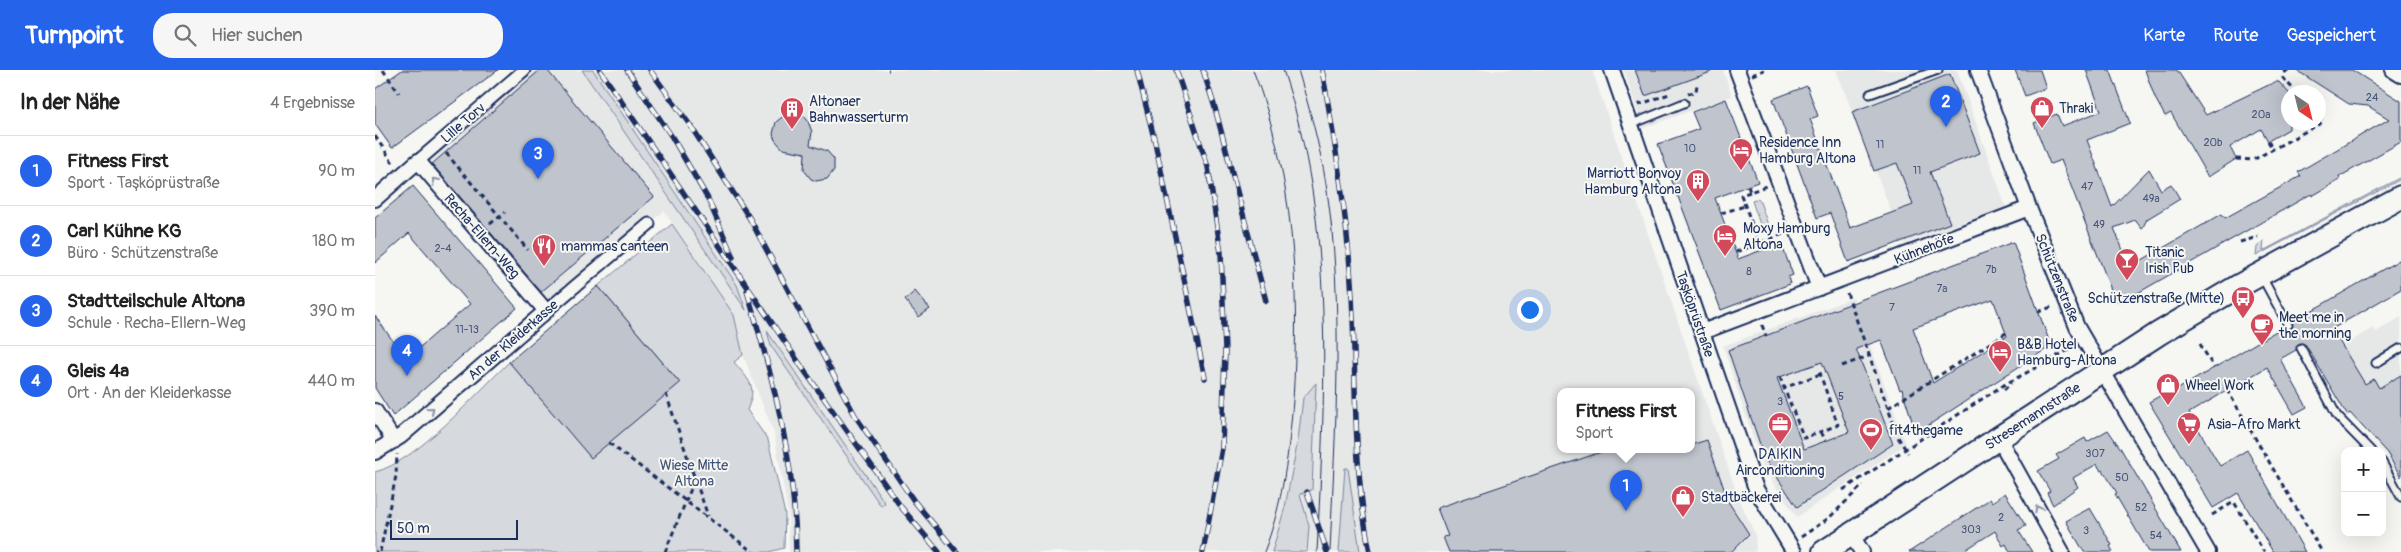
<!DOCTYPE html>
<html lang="de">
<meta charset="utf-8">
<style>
:root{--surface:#fff;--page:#f6f6f6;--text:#222;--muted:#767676;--line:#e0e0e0;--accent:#2563eb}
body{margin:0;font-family:Pangolin,sans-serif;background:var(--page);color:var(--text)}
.controls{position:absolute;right:15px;bottom:15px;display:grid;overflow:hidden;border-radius:10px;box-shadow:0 5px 20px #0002}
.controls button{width:45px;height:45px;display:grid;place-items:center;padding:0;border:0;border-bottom:1px solid var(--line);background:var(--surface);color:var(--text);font:25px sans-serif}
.compass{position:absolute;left:1906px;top:15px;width:45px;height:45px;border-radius:50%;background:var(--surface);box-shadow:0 5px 20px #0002;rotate:145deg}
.scale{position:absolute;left:15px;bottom:12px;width:128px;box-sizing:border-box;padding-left:5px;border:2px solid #1b2f5e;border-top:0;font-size:14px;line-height:18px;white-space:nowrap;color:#1b2f5e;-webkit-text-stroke:4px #f6f6f2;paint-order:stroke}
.you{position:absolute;left:1154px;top:239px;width:18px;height:18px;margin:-12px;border:4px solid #fff;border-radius:50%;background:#1a73e8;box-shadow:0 0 0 8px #1a73e833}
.badge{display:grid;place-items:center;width:32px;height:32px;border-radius:50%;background:var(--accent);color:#fff;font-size:16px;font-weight:700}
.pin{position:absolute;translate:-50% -41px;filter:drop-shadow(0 1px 2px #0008)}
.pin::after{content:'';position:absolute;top:26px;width:18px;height:15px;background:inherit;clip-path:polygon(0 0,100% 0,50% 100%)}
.popup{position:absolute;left:1182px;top:318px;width:138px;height:65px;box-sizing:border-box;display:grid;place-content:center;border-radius:10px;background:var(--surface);filter:drop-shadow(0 1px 4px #0005);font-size:16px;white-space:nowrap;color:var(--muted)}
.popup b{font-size:19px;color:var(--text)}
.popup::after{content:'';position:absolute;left:50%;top:100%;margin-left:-10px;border:10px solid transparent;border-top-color:var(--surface)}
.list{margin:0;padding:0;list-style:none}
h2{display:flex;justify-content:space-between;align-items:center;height:65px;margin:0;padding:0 20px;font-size:21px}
h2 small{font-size:16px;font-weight:400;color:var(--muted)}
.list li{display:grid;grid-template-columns:32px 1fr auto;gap:15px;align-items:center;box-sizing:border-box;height:70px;padding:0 20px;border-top:1px solid var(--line)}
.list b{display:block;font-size:19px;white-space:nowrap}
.list p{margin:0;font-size:16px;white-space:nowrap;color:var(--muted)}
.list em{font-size:16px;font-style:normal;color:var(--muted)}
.icon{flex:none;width:28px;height:28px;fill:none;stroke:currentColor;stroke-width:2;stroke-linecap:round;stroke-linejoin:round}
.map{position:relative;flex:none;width:2026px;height:482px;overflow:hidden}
header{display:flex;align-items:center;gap:30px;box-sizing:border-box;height:70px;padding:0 25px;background:var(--accent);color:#fff}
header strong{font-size:24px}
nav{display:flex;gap:28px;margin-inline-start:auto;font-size:18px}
.search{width:350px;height:45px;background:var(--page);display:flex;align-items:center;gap:12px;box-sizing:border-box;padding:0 18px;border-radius:20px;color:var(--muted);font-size:19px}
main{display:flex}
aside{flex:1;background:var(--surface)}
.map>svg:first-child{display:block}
</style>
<header>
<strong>Turnpoint</strong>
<div class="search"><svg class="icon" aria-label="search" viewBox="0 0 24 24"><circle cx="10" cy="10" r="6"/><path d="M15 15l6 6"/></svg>Hier suchen</div>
<nav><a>Karte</a><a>Route</a><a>Gespeichert</a></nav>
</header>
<main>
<aside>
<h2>In der Nähe<small>4 Ergebnisse</small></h2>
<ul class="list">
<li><span class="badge">1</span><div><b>Fitness First</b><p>Sport · Taşköprüstraße</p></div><em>90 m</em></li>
<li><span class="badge">2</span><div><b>Carl Kühne KG</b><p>Büro · Schützenstraße</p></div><em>180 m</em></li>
<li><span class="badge">3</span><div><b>Stadtteilschule Altona</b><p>Schule · Recha-Ellern-Weg</p></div><em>390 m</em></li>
<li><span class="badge">4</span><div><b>Gleis 4a</b><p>Ort · An der Kleiderkasse</p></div><em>440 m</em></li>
</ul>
</aside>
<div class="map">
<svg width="2026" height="482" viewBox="0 0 2026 482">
<rect width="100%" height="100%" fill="#f6f6f2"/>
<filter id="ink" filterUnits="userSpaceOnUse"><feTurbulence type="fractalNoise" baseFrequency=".02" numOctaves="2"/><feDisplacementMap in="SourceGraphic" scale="10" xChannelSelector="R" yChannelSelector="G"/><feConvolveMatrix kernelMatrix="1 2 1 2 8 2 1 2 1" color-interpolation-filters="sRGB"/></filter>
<g filter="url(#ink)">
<!-- built -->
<path fill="#e6e7e7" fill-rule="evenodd" d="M 150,0 L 1217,0 L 1364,430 L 1380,464 L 1381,479 L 1379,482 L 414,482 L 413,443 L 399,363 L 368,285 L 359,245 L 289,141 L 171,241 L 43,91 ZM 1186,322 L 1316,322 L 1316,380 L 1186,380 Z
M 1249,0 L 1348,0 L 1357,26 L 1268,58 Z
M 1461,0 L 1582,0 L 1631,137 L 1529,174 Z
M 1478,228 L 1531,374 L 1422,447 L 1388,398 L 1348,276 Z
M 2026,247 L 2026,407 L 2012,383 L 1975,343 L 1972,345 L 1941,292 L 1998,258 L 2001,262 Z"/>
<!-- green -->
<path fill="#d6d9dd" stroke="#78849e" d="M 207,0 L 218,0 L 362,215 L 371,240 Z
M 2026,107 L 2026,109 L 1881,186 L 1882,177 L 1889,170 L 1888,181 Z
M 1384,129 L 1395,161 L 1388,163 L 1377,131 Z
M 297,154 L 359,245 L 368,285 L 359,292 C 374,311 383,315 372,340 L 393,370 L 410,444 L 409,478 L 394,482 L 0,482 L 0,402 C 41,392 102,323 134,292 L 305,313 L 223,216 Z
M 392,261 L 510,433 L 506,436 L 396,276 Z
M 941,313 L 937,420 L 925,424 L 934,456 L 932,482 L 897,482 L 910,437 L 923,370 L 928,328 Z
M 970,398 L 973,398 L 985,482 L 964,482 Z"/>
<!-- building -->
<path fill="#c0c4cd" stroke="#1b2f5e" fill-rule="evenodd" d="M 27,0 L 123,0 L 17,78 L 0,54 L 0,19 Z
M 165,0 L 172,0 L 279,127 L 166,222 L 57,94 Z
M 1260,0 L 1335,0 L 1336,2 L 1270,26 Z
M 1640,0 L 1665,0 L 1671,18 L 1650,26 Z
M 1711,0 L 1735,0 L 1755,53 L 1712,70 L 1737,137 L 1774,99 L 1786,120 L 1796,114 L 1805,129 L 1772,149 L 1767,159 L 1760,150 L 1739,158 L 1752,190 L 1746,202 L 1847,144 L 1850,148 L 1926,106 L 1923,102 L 2014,49 L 1993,36 L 1974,34 L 1921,0 L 1977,0 L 2026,31 L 2026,72 L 1964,107 L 1965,110 L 1937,126 L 1936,124 L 1747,232 L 1740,230 L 1686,90 L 1675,94 L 1659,53 L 1682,44 L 1687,56 L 1726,41 Z
M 1770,0 L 1802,0 L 1831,45 L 1900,12 L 1904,12 L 1914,23 L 1914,59 L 1893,71 L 1886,59 L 1855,77 L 1861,89 L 1833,107 L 1796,43 L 1790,46 L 1780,28 Z
M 1575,4 L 1605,83 L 1555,102 L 1575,153 L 1473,192 L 1455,143 L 1442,148 L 1398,29 L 1432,16 L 1443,46 L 1435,49 L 1475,158 L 1538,135 L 1522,93 L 1499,101 L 1477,42 Z
M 1351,29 L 1383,112 L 1340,128 L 1363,189 L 1406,173 L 1418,205 L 1413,207 L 1415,214 L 1346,240 L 1283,74 L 1324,59 L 1317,42 Z
M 417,43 L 429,46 L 433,51 L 437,62 L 435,75 L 452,81 L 459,89 L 459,100 L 452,109 L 441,111 L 436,109 L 429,100 L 430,83 L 408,79 L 400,70 L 398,64 L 401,52 L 411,44 Z
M 38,116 L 142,238 L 18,346 L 0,318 L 0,246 L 31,289 L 95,234 L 34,163 L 0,193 L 0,148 Z
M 1638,172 L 1676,276 L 1546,360 L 1540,360 L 1527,319 L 1525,320 L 1506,270 L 1481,279 L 1518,374 L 1422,437 L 1390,389 L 1353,280 ZM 1618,229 L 1632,266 L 1558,313 L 1538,258 ZM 1447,292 L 1474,362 L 1429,379 L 1402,308 Z
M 2026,189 L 2026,219 L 1957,259 L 1990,314 L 1999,309 L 2004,318 L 2026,305 L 2026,407 L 2012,383 L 1975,343 L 1972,345 L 1931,275 L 1927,273 L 1922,275 L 1921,280 L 1905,289 L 1932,337 L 1919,344 L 1892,297 L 1814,343 L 1845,396 L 1872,380 L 1930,482 L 1898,482 L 1863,423 L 1838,438 L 1774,332 L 1799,318 L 1800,321 L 1908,257 L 1912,260 L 1916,259 L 1917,252 Z
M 223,216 L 305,313 L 216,388 L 134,292 Z
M 540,221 L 555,239 L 544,247 L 530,230 Z
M 1733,360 L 1746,379 L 1806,482 L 1774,482 L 1740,424 L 1742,423 L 1728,400 L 1726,401 L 1722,394 L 1698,408 L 1703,417 L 1678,435 L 1672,423 L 1675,421 L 1663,401 L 1684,389 L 1681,385 L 1710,368 L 1712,372 Z
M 1332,370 L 1354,433 L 1374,464 L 1356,482 L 1074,482 L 1068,467 L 1073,466 L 1062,438 L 1232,380 L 1288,380 L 1290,384 L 1303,380 L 1316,380 L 1316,375 Z
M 1630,423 L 1651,456 L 1643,460 L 1657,482 L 1635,482 L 1631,474 L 1628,476 L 1620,461 L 1587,482 L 1534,482 L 1615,429 L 1617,432 Z
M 1715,438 L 1737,475 L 1735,476 L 1738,482 L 1709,482 L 1691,451 Z"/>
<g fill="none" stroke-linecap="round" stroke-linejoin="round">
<!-- service casing -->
<g stroke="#1b2f5e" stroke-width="11">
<path id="service" d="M 1495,24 L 1563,0
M 1257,54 L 1309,33
M 1887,207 L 1913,255
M 1926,278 L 1962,346 L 1996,381
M 2001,293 L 2026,278
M 2007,392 L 2026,427"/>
</g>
<!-- pedestrian casing -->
<g stroke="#1b2f5e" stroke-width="15">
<path id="pedestrian" d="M 43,91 L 149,0
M 171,241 L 274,154"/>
</g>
<!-- minor casing -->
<g stroke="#1b2f5e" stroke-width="18">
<path id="minor" d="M 1237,0 L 1381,419 L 1419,482
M 1362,0 L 1444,218
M 1603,0 L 1654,138 L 1702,257 L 1833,482
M 2018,0 L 2026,5
M 0,129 L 43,91 L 171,241 L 26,366 L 0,382
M 1327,262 L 1654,138
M 0,341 L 19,371
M 1623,367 L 1687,482
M 1476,464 L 1487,482"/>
</g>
<!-- primary casing -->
<g stroke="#1b2f5e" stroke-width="26">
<g id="primary">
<path id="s1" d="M 1449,482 L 1783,264 L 1862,217 L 2026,127"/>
</g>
</g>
<!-- path -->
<path stroke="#1b2f5e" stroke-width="3" stroke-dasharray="5 4" stroke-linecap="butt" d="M 8,0 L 24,23
M 513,0 L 514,0
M 1913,0 L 1910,2 L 1908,8 L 1921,22
M 1377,5 L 1389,0
M 1313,24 L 1321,21 L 1322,15
M 1263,35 L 1297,23
M 0,66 L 18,93
M 1893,71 L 1898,80
M 71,83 L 153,180
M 1861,89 L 1878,90 L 1948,52 L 1944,47
M 1373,116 L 1375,122 L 1391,116
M 1375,122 L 1366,125 L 1384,173
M 1346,143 L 1370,136
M 115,154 L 130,142
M 1865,172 L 1883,167
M 1361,182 L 1408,164
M 1472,223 L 1524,369 L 1533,383
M 1663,242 L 1679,236
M 1387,255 L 1391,266
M 1825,274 L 1839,298
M 1467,296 L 1494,286
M 1445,304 L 1409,318 L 1429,368 L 1463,355 L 1445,304 L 1451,302
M 1405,307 L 1409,318
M 1629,320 L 1636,313
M 1852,320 L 1947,482
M 291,324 L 320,409
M 1513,338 L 1631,263
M 1446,362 L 1451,371
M 234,373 L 378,482
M 1468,420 L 1627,316 L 1697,278
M 1837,445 L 1859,432 L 1889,482
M 1426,467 L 1454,448 L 1488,415
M 0,482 L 2,482
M 5,482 L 21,406 L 22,384
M 290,482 L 320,409 L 333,446"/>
<!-- service -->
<use href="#service" stroke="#f6f6f2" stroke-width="7"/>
<!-- pedestrian -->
<use href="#pedestrian" stroke="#f6f6f2" stroke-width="11"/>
<!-- minor -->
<use href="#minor" stroke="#f6f6f2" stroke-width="14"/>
<!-- primary -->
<use href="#primary" stroke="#f6f6f2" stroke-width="22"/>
<!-- tram -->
<path stroke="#1b2f5e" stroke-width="1" d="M 878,0 C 919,103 925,220 918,330 C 914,381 908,434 889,482
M 908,0 C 961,157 950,319 942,482
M 923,0 C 934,37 945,76 951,114 C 970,235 960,361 955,482"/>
<!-- rail casing -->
<g stroke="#1b2f5e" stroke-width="5.5">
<path id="rail" d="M 225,0 L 431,303 L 526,437 L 564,482
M 252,0 L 297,67 L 333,129 L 358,187
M 275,0 L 315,55 L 375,149 L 481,347 L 539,431 L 582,482
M 762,0 L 780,72 L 830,308
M 801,0 L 833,97 L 846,183 L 850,281 L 847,378 L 828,482
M 828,0 L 840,38 L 891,231
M 947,0 C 962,82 975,164 978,248 C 981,326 979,405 995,482
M 372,221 C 397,305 421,393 421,482
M 932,422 L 952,482"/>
</g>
<!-- rail -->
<use href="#rail" stroke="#f6f6f2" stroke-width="4" stroke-dasharray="11" stroke-linecap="butt"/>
</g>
<!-- one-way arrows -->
<defs><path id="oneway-chevron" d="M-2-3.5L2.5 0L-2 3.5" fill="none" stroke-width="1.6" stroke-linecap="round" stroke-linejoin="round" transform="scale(1.25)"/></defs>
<g stroke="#8892a8">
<use href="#oneway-chevron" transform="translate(60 111) rotate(-131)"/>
<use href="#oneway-chevron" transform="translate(56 340) rotate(-41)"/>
<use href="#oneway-chevron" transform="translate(1663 439) rotate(-119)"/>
</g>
</g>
<!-- icons -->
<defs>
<g id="shop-pin" transform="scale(1.25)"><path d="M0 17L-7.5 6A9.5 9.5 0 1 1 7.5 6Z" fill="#d1495b" stroke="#f6f6f2"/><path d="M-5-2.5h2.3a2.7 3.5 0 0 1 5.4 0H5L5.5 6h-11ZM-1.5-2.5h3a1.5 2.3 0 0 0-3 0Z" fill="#fff"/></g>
<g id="building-pin" transform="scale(1.25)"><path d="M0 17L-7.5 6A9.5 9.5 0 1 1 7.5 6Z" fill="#d1495b" stroke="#f6f6f2"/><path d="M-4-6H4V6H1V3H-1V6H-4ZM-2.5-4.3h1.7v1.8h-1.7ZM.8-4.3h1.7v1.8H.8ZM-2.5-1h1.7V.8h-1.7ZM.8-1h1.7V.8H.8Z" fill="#fff"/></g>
<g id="hotel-pin" transform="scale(1.25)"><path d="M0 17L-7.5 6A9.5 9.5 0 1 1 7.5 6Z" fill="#d1495b" stroke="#f6f6f2"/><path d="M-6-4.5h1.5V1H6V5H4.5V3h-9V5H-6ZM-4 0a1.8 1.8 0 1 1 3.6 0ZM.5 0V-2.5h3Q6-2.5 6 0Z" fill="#fff"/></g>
<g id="restaurant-pin" transform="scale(1.25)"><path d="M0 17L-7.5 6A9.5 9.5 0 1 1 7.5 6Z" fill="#d1495b" stroke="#f6f6f2"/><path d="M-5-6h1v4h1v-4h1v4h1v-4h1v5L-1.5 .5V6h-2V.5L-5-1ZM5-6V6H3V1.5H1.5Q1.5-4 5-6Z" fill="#fff"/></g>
<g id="bar-pin" transform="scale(1.25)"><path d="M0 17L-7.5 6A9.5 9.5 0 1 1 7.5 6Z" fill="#d1495b" stroke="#f6f6f2"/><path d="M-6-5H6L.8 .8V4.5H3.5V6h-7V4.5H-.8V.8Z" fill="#fff"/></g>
<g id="bus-pin" transform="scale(1.25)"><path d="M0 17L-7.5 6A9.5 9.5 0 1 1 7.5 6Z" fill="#d1495b" stroke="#f6f6f2"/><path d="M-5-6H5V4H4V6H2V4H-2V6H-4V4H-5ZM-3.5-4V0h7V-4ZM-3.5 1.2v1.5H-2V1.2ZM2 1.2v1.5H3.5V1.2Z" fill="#fff"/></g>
<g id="cafe-pin" transform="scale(1.25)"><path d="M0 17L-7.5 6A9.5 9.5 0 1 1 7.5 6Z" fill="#d1495b" stroke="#f6f6f2"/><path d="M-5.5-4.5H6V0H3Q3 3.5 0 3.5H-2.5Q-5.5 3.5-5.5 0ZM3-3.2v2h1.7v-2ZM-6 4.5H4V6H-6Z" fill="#fff"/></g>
<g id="office-pin" transform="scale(1.25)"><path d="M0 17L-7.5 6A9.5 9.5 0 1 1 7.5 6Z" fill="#d1495b" stroke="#f6f6f2"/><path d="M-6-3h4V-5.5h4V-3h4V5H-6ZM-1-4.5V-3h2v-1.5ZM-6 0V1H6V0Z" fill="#fff"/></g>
<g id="supermarket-pin" transform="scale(1.25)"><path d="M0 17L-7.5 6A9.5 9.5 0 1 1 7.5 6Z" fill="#d1495b" stroke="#f6f6f2"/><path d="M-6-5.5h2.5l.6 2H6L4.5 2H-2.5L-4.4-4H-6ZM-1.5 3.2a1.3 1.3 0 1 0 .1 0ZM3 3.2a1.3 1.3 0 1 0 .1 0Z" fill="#fff"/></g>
<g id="stadium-pin" transform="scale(1.25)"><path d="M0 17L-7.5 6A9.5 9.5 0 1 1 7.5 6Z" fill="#d1495b" stroke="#f6f6f2"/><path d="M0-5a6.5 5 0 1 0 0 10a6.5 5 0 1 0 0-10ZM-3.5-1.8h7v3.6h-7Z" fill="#fff"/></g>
</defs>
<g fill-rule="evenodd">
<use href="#shop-pin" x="1667" y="38"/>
<use href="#building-pin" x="417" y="39"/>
<use href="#hotel-pin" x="1366" y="80"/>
<use href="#building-pin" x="1323" y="111"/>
<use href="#hotel-pin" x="1350" y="166"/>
<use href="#restaurant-pin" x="169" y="176"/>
<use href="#bar-pin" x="1752" y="190"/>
<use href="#bus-pin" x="1868" y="228"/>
<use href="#cafe-pin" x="1887" y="255"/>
<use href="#hotel-pin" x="1625" y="282"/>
<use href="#shop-pin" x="1793" y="315"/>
<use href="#office-pin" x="1405" y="354"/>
<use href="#supermarket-pin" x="1814" y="354"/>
<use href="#stadium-pin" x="1496" y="360"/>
<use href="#shop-pin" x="1308" y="427"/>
</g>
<g text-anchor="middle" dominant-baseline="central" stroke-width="4" stroke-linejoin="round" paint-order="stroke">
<!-- number labels -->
<g font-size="11" fill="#44547a">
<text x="1997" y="27">24</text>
<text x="1886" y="44">20a</text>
<text x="1838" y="72">20b</text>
<text x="1505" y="74">11</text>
<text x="1315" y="78">10</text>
<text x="1542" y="100">11</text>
<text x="1712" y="116">47</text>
<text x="1776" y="128">49a</text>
<text x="1724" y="154">49</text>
<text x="68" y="178">2-4</text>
<text x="1616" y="199">7b</text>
<text x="1374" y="201">8</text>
<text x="1567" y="218">7a</text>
<text x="1517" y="237">7</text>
<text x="92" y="259">11-13</text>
<text x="1466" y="326">5</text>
<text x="1405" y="331">3</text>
<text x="1720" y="383">307</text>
<text x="1747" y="407">50</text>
<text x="1766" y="437">52</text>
<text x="1626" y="447">2</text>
<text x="1596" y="459">303</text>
<text x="1711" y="460">3</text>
<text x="1781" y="465">54</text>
</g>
<!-- poi labels -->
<g font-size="14" fill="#1b2f5e" stroke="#f6f6f2" text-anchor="start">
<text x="434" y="31">Altonaer<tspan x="434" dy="16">Bahnwasserturm</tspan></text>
<text x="1684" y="38">Thraki</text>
<text x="1384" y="72">Residence Inn<tspan x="1384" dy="16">Hamburg Altona</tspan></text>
<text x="1306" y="103" text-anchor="end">Marriott Bonvoy<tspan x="1306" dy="16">Hamburg Altona</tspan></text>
<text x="1368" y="158">Moxy Hamburg<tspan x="1368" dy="16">Altona</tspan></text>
<text x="186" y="176">mammas canteen</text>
<text x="1770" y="182">Titanic<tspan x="1770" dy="16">Irish Pub</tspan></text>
<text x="1850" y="228" text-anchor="end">Schützenstraße (Mitte)</text>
<text x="1904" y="247">Meet me in<tspan x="1904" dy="16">the morning</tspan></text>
<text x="1642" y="274">B&amp;B Hotel<tspan x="1642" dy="16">Hamburg-Altona</tspan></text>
<text x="1810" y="315">Wheel Work</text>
<text x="1832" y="354">Asia-Afro Markt</text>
<text x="1514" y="360">fit4thegame</text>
<text x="1405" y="384" text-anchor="middle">DAIKIN<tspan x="1405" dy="16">Airconditioning</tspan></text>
<text x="1326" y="427">Stadtbäckerei</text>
</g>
<!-- street labels -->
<g font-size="14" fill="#1b2f5e" stroke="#f6f6f2">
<text transform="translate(88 53) rotate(-41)">Lille Torv</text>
<text transform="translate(107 166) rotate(49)">Recha-Ellern-Weg</text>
<text transform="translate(1549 179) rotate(-21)">Kühnehöfe</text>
<text transform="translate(1682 208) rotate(68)">Schützenstraße</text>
<text transform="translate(1320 244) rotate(71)">Taşköprüstraße</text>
<text transform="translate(138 270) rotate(-41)">An der Kleiderkasse</text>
<text stroke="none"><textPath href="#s1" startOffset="249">Stresemannstraße</textPath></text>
</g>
<!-- park labels -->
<g font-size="14" fill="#405177" stroke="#f6f6f2">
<text x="319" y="395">Wiese Mitte<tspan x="319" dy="16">Altona</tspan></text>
</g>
</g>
</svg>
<div class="controls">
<button>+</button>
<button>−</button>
</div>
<svg class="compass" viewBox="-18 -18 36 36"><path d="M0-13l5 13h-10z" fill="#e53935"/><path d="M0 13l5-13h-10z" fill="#767676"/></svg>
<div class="scale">50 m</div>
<div class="you"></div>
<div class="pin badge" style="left:1251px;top:441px">1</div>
<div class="popup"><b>Fitness First</b>Sport</div>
<div class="pin badge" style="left:1571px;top:57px">2</div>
<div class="pin badge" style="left:163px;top:109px">3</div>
<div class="pin badge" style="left:32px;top:306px">4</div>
</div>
</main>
